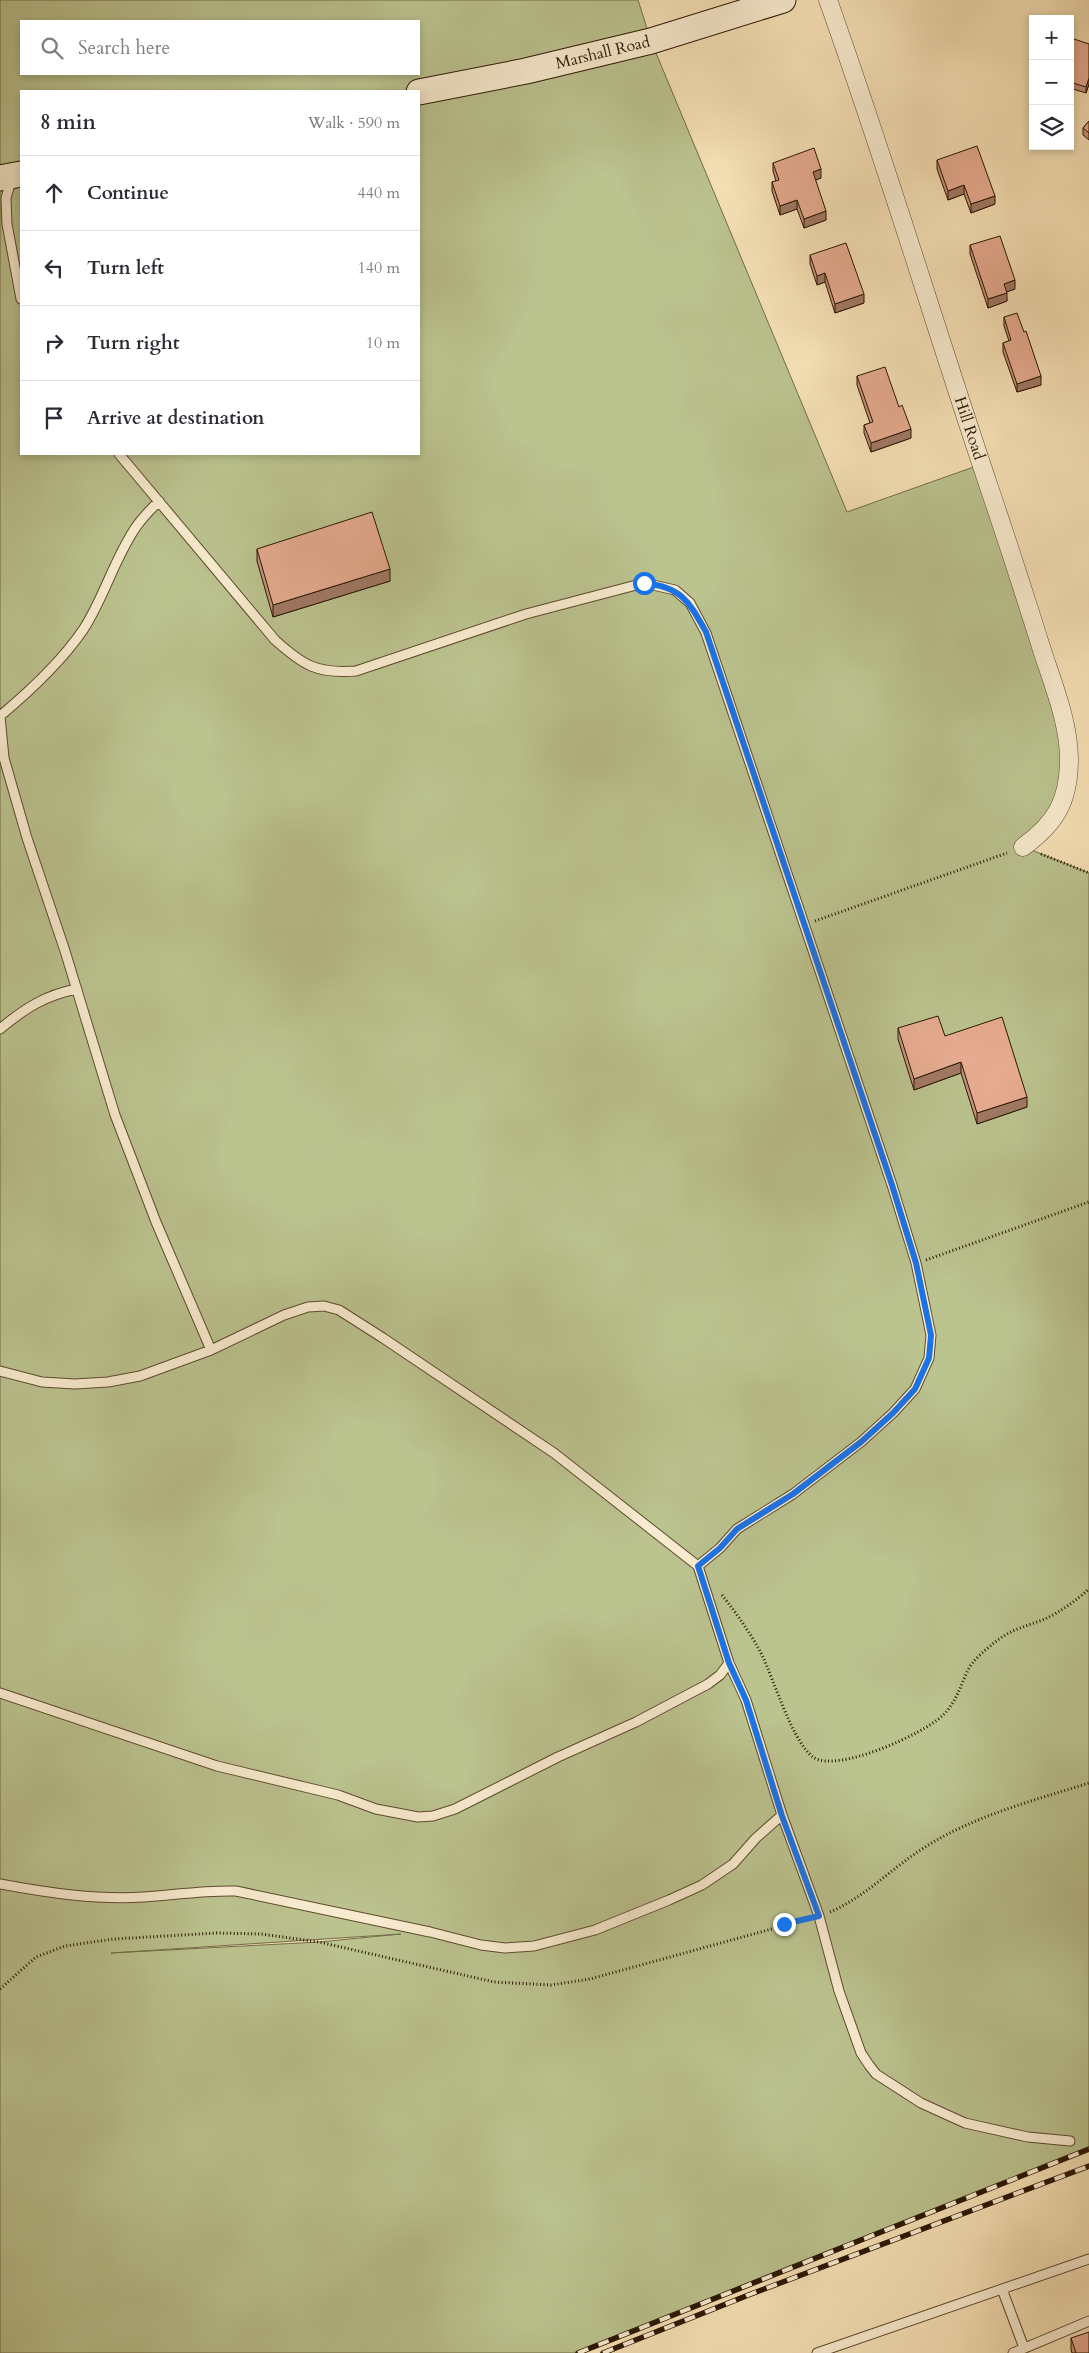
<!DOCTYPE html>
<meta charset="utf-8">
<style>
:root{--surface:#fff;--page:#f2f2f3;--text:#2b2b33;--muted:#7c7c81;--line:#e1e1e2}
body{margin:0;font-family:Cardo,serif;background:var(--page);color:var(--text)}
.controls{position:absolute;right:15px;top:15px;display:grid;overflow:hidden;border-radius:0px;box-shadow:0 2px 8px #0003}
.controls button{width:45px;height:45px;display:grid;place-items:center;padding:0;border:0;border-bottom:1px solid var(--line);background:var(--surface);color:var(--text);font:25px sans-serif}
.stop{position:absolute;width:15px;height:15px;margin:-11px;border:4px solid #1a73e8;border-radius:50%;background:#fff}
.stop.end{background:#1a73e8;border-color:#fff;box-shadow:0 1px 5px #0008}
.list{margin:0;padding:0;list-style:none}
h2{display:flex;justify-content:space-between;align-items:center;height:65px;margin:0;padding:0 20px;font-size:21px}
h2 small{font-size:16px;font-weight:400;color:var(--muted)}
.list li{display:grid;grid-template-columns:32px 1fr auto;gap:15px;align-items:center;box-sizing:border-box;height:75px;padding:0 20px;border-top:1px solid var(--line)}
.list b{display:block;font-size:19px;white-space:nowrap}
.list em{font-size:16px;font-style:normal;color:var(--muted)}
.icon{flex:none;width:28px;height:28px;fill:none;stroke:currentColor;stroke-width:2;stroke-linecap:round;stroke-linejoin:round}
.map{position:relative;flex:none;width:1089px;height:2353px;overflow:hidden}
.search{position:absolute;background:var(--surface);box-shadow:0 2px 8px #0003;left:20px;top:20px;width:400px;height:55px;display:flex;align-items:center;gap:12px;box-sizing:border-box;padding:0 18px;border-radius:0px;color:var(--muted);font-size:19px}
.panel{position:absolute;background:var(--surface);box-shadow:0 2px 8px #0003;left:20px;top:90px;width:400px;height:365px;border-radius:0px}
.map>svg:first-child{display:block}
</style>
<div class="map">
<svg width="1089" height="2353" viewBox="0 0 1089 2353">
<rect width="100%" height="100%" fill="#f6e1b6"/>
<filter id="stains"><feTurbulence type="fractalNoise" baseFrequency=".004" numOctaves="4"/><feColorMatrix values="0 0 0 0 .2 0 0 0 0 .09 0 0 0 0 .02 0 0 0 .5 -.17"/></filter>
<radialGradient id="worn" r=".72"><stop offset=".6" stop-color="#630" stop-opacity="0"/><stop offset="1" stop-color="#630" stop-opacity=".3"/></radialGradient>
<!-- green -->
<path fill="#bbc38f" stroke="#726d48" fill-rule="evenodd" d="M 0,0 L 638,0 L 651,41 L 847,512 L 982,464 L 1054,688 L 1068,781 L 1024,847 L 1089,873 L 1089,2149 L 577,2353 L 0,2353 ZM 21,21 L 419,21 L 419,74 L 21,74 ZM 21,91 L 419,91 L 419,454 L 21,454 ZM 401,1934 L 319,1942 L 111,1953 Z"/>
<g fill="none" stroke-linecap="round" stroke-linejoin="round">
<!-- lane casing -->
<g stroke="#5d4a2e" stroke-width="11">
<path id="lane" d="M 12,178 L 6,198 L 7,224 L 21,299
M 119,454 L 275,640 C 303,665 316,674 356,671 L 526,614 L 644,583 L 675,590 L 690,603 L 706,633 L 892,1185 L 916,1263 L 931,1335 L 929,1358 L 915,1389 L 893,1413 L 861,1442 L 793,1494 L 737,1529 L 720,1548 L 698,1566
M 159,501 C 151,509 142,518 136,527 C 114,559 104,598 83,630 C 61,662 30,691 0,716 L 4,758 L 27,838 L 65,951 L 115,1115 L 156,1222 L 211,1350
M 0,1029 C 24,1009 45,995 77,989
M 0,1371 L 42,1382 L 75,1384 L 108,1382 L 140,1376 L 211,1350 L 284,1315 L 308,1307 L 324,1306 L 339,1310 L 383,1338 L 554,1453 L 698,1566 L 729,1663 L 746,1700 L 782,1815 L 819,1916 L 839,1991 L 861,2053 L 869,2065 L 876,2074 L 921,2103 L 965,2123 L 1028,2137 L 1070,2141
M 0,1693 L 217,1766 L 338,1795 L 376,1809 L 418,1817 L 433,1816 L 455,1809 L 558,1757 L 636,1722 L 708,1684 L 720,1675 L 729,1663
M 0,1884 C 48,1893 96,1900 144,1897 C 175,1895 205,1890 236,1891 L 430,1932 L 481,1945 L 505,1948 L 534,1946 L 595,1930 L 669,1900 L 702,1885 L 733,1864 L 756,1838 L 782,1815
M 1002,2289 L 1024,2348
M 817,2353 L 1089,2259
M 1013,2353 L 1089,2321"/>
</g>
<!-- street casing -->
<g stroke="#5d4a2e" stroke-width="19">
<g id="street">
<path id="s1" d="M 828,0 C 886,162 935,327 990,490 C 1008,543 1025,596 1042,650 C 1053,684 1069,723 1069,759 C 1069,801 1056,823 1023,847"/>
</g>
</g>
<!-- secondary casing -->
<g stroke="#2a1701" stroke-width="27">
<g id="secondary">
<path id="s2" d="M 419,92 L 526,71 L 651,41 L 783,0"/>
<path d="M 0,178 L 21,174"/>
</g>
</g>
<!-- path -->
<path stroke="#2a1701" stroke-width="3" stroke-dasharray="1 2.5" stroke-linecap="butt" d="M 1041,854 L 1089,873
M 815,921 L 1007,853
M 926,1260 L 1089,1202
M 722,1595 C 737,1614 751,1634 762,1655 C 774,1680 792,1741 813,1757 C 836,1774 923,1734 942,1716 C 956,1703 960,1687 968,1670 C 972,1661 986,1649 994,1643 C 1009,1630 1027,1626 1045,1619 C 1060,1612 1077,1600 1089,1589
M 830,1912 C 865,1897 891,1869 922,1849 C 973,1816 1032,1801 1089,1783
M 0,1989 L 36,1957 L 65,1946 L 114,1939 L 217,1933 L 261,1934 L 319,1942 L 494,1982 L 551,1985 L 590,1979 L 808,1919"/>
<!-- lane -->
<use href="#lane" stroke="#f9ecd0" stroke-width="9"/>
<!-- street -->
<use href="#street" stroke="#f9ecd0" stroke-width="18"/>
<!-- secondary -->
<use href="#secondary" stroke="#f9ecd0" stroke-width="25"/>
<!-- rail casing -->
<g stroke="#2a1701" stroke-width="5.5">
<path id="rail" d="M 578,2353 L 1089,2149
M 603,2353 L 751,2294 L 1089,2166"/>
</g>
<!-- rail -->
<use href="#rail" stroke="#f9ecd0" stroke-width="4" stroke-dasharray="11" stroke-linecap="butt"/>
</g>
<!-- wall -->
<path fill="#c6937c" stroke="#2a1701" d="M 1089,44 L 1089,84 L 1086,93 L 1070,88 L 1070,51 Z
M 1089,121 L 1089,140 L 1083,135 L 1083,128 Z
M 937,160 L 995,204 L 971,213 L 964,194 L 948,200 L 937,169 Z
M 773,163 L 821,178 L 815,180 L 826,220 L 804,228 L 797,209 L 780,215 L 772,191 L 772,182 L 776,181 L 773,171 Z
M 970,245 L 1015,289 L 1006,292 L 1007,301 L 988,308 L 970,254 Z
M 810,255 L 864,303 L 835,313 L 825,282 L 817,285 L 810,264 Z
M 1004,317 L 1041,385 L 1017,392 L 1003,352 L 1003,343 L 1009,341 L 1004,326 Z
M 857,376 L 899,407 L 911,438 L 871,452 L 864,433 L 864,425 L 870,423 L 857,385 Z
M 257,549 L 390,581 L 273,617 L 257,561 Z
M 898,1028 L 945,1036 L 1027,1107 L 977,1124 L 961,1073 L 914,1090 L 898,1039 Z
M 1071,2338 L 1089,2353 L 1072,2353 L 1071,2350 Z"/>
<!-- shaded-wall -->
<path fill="#a17865" stroke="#2a1701" d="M 1089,78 L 1089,84 L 1086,93 L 1086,87 Z
M 821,169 L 821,178 L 813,181 L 813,172 Z
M 964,185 L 964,194 L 948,200 L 948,191 Z
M 995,196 L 995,204 L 971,213 L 971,204 Z
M 797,200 L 797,209 L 780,215 L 780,206 Z
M 826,211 L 826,220 L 804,228 L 804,219 Z
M 825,273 L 825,282 L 817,285 L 817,276 Z
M 1015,280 L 1015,289 L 1004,293 L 1004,284 Z
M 1007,293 L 1007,301 L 988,308 L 988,299 Z
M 864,294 L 864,303 L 835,313 L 835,304 Z
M 1041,376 L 1041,385 L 1017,392 L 1017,384 Z
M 911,429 L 911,438 L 871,452 L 871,443 Z
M 390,569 L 390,581 L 273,617 L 273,605 Z
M 961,1062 L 961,1073 L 914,1090 L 914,1079 Z
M 1027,1097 L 1027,1107 L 977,1124 L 977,1113 Z"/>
<!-- building -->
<path fill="#e6ab90" stroke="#2a1701" d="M 1074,39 L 1089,44 L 1089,78 L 1086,87 L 1070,82 L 1070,51 Z
M 1089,121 L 1089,133 L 1083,128 Z
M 977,146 L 995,196 L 971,204 L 964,185 L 948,191 L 937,160 Z
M 814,148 L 821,169 L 813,172 L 826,211 L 804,219 L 797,200 L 780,206 L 772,182 L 779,180 L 773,163 Z
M 1000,236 L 1015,280 L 1004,284 L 1007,293 L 988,299 L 970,245 Z
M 846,243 L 864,294 L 835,304 L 825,273 L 817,276 L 810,255 Z
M 1017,313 L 1024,332 L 1026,331 L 1041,376 L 1017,384 L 1003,343 L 1011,340 L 1004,317 Z
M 885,367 L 899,407 L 902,405 L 911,429 L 871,443 L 864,425 L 873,422 L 857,376 Z
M 372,512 L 390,569 L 273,605 L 257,549 Z
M 938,1016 L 945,1036 L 1002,1017 L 1027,1097 L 977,1113 L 961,1062 L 914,1079 L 898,1028 Z
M 1089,2332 L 1089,2353 L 1076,2353 L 1071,2338 Z"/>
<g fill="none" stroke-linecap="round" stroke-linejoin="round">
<!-- route -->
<path stroke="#1a73e8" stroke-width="6" d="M 644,583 C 682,587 689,602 706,632 L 892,1185 L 916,1263 L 931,1335 L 929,1358 L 915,1389 L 893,1413 L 861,1442 L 793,1494 L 737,1529 L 720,1548 L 698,1566 L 729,1663 L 746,1700 L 782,1816 L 819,1916 L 784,1924"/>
</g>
<g text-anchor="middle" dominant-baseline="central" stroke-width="5" stroke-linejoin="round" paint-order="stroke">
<!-- street labels -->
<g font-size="16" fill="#2a1701" stroke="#f9ecd0">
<text stroke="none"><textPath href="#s2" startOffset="188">Marshall Road</textPath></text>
<text stroke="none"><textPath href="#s1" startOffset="451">Hill Road</textPath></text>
</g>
</g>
<rect width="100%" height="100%" filter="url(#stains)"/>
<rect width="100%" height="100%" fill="url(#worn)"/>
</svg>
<div class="controls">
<button>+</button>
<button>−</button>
<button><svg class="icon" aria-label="layers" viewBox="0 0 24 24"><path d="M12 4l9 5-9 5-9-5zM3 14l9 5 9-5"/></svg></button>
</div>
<div class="stop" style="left:644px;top:583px"></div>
<div class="stop end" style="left:784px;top:1924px"></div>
<div class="search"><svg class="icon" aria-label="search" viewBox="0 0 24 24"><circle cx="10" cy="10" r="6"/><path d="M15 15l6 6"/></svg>Search here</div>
<section class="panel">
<h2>8 min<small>Walk · 590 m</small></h2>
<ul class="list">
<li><svg class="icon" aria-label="ahead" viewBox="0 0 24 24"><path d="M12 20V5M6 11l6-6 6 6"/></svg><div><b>Continue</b></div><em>440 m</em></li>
<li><svg class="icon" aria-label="left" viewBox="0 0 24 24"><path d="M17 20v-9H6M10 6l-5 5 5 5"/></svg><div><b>Turn left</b></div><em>140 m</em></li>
<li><svg class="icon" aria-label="right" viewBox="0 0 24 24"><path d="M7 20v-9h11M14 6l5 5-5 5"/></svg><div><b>Turn right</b></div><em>10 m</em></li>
<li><svg class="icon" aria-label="arrive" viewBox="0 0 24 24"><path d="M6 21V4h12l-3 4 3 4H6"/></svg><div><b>Arrive at destination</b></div></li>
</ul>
</section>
</div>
